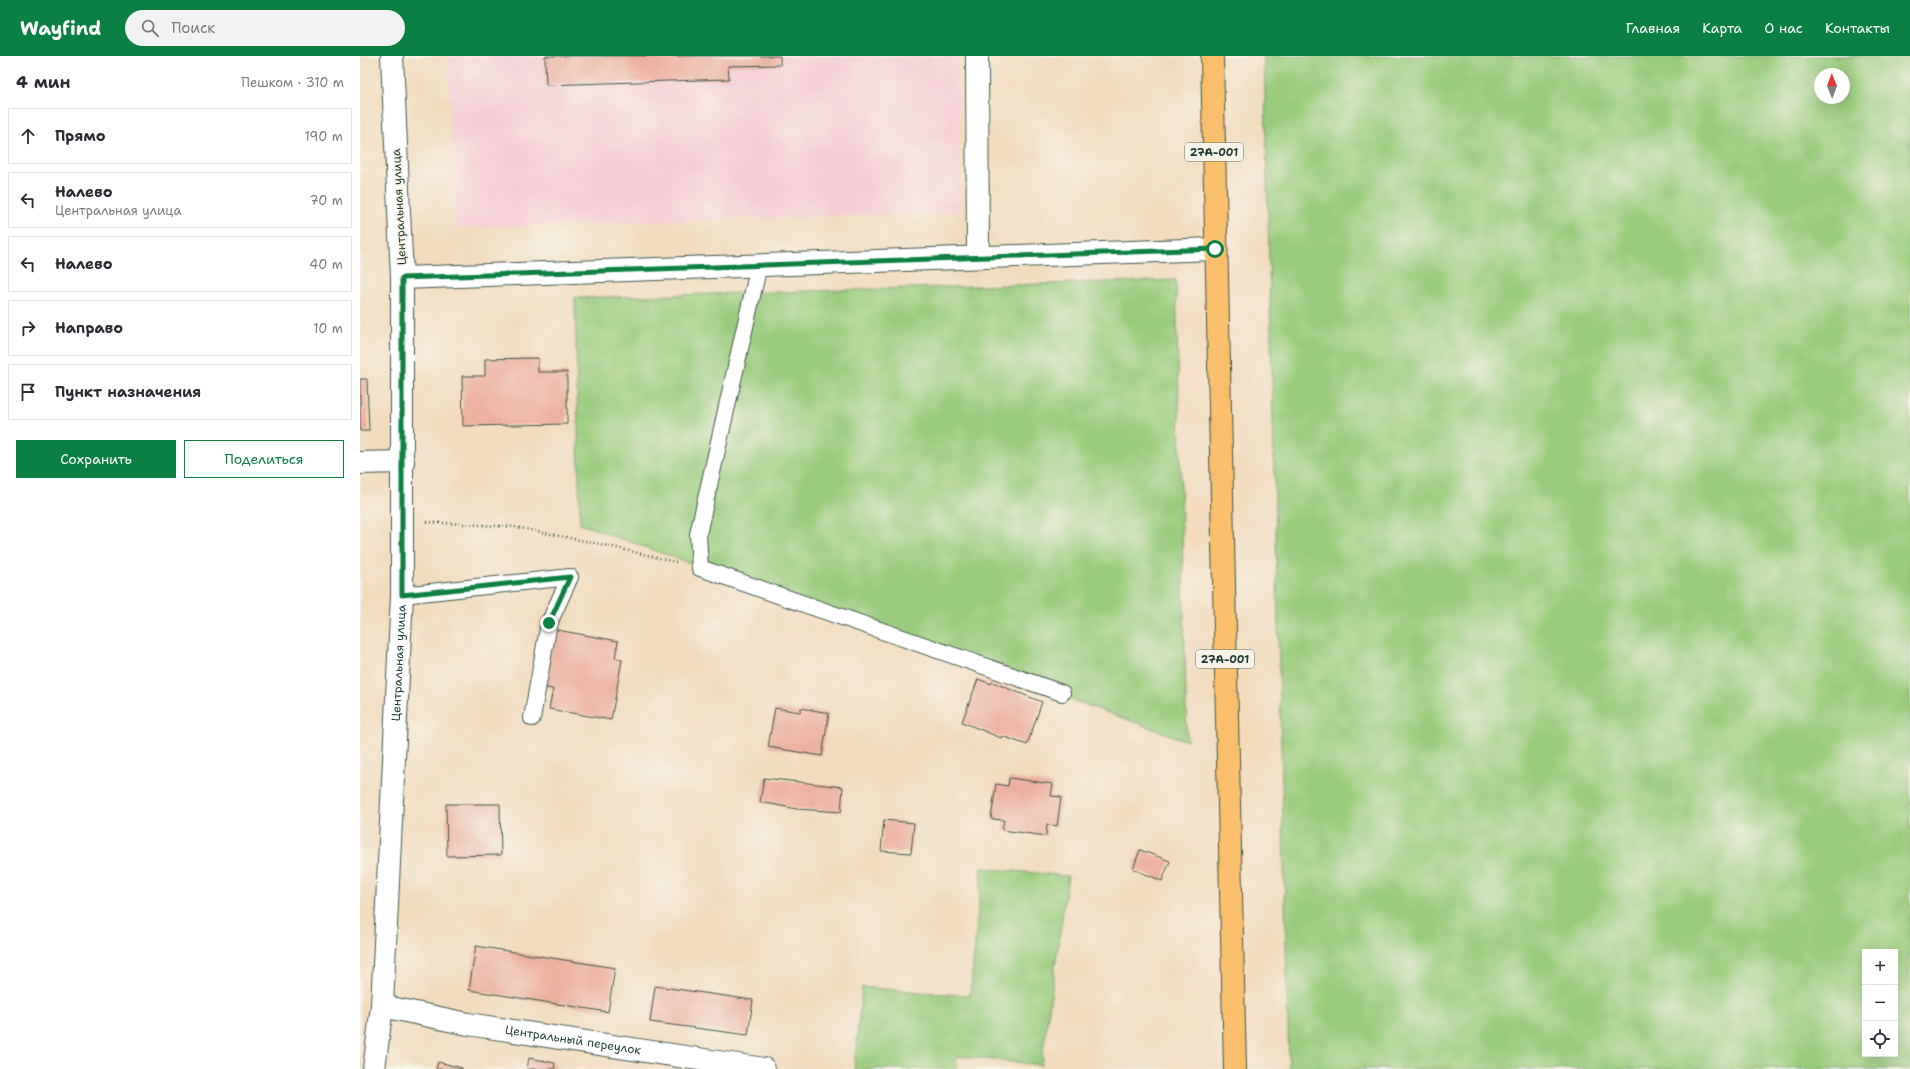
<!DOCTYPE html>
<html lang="ru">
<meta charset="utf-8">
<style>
:root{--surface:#fff;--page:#f2f2f3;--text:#2b2b33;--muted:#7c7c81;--line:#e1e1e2;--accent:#0b8043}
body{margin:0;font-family:"Shantell Sans",sans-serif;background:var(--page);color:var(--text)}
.controls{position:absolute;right:12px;bottom:12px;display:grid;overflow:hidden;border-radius:0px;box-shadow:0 4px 16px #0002}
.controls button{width:36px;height:36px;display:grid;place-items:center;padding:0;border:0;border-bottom:1px solid var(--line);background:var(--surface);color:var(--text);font:20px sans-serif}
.compass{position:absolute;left:1454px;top:12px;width:36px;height:36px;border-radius:50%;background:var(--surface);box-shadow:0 4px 16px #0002;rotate:359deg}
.stop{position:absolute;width:12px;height:12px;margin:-9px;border:3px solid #0b8043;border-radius:50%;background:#fff}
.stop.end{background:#0b8043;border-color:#fff;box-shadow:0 1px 4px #0008}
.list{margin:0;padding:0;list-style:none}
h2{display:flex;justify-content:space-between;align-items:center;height:52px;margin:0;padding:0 16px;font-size:17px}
h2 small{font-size:13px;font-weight:400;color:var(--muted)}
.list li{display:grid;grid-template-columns:26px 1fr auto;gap:12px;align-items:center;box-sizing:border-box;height:56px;margin:0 8px 8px;padding:0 8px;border:1px solid var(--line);border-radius:0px}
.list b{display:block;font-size:15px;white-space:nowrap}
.list p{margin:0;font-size:13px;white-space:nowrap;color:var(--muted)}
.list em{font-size:13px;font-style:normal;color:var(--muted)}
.actions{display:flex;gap:8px;padding:12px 16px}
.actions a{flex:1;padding:9px 0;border:1px solid var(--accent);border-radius:0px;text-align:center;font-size:14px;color:var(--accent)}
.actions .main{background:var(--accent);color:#fff}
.icon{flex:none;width:22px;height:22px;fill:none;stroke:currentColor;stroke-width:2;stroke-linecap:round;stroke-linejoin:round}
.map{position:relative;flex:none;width:1550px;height:1013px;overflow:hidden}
header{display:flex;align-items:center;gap:24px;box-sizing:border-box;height:56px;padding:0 20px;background:var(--accent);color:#fff}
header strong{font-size:19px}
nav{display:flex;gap:22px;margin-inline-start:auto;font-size:14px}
.search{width:280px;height:36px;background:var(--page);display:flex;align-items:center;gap:10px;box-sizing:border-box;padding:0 14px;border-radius:22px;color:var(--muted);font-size:15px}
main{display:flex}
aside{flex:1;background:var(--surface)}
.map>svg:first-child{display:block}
</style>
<header>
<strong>Wayfind</strong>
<div class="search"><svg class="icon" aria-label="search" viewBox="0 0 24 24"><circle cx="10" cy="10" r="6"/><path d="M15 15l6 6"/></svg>Поиск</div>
<nav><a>Главная</a><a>Карта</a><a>О нас</a><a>Контакты</a></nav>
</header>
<main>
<aside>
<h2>4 мин<small>Пешком · 310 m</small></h2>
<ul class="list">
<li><svg class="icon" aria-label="ahead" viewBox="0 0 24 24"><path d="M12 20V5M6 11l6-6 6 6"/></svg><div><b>Прямо</b></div><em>190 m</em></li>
<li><svg class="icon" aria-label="left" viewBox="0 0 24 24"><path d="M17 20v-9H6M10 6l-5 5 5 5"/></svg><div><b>Налево</b><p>Центральная улица</p></div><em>70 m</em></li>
<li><svg class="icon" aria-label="left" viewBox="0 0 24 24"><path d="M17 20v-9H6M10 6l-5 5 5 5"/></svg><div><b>Налево</b></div><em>40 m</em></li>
<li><svg class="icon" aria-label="right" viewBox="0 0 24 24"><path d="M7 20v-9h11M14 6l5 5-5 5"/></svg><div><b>Направо</b></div><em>10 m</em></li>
<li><svg class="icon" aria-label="arrive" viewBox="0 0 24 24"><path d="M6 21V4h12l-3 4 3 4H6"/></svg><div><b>Пункт назначения</b></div></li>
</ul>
<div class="actions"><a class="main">Сохранить</a><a>Поделиться</a></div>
</aside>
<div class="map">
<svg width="1550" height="1013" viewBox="0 0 1550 1013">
<rect width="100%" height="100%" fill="#f7f3e8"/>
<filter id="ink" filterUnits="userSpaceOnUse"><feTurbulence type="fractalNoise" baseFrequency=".025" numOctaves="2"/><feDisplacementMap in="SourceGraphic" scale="8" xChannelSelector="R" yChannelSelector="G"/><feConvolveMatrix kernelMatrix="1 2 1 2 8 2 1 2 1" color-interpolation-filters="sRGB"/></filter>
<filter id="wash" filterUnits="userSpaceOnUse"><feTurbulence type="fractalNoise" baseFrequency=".012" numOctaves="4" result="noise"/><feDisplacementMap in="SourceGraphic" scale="16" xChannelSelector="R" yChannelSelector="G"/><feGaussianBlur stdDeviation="0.9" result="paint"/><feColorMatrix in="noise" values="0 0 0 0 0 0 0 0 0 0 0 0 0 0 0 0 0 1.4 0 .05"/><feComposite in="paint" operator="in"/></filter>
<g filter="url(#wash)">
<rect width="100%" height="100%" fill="#f2dcbd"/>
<!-- built -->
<path fill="#f6cfd6" d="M 88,0 L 598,0 L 601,156 L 94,172 Z"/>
<!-- green -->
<path fill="#9acc7d" stroke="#5c8458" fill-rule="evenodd" d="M 904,0 L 1550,0 L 1550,1013 L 929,1013 ZM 1460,18 L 1484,18 L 1484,42 L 1460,42 ZM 1505,896 L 1535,896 L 1535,998 L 1505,998 Z
M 816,224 L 827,685 L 220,468 L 215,242 Z
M 622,812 L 708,820 L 681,1009 L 597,1000 L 596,1013 L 494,1013 L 502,931 L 610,940 Z"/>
<g id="blocks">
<!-- building -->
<path fill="#ecb2a0" d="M 185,0 L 420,0 L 420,9 L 368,10 L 369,23 L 186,29 Z
M 178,302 L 178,316 L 207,316 L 207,368 L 103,370 L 102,320 L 125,320 L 125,303 Z
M 0,323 L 7,323 L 9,375 L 0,375 Z
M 186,572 L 258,585 L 255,602 L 262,604 L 251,664 L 189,653 L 193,633 L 176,630 Z
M 618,623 L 631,628 L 632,626 L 682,646 L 667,689 L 642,680 L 641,682 L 602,666 Z
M 415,652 L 440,656 L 441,652 L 469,657 L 462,700 L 408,691 Z
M 404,722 L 483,731 L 481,756 L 437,753 L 400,746 Z
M 649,722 L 693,728 L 691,740 L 701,741 L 697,770 L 687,768 L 686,780 L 642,774 L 644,764 L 631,763 L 636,728 L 648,730 Z
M 86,748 L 140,748 L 141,799 L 87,800 Z
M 524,764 L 554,767 L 551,797 L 521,795 Z
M 780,794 L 810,805 L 802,825 L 773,813 Z
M 116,890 L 255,912 L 248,956 L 109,934 Z
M 295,930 L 393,944 L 388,979 L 290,966 Z
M 169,1002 L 195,1007 L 194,1013 L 167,1013 Z
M 78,1006 L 102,1012 L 102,1013 L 76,1013 Z"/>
</g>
</g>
<g filter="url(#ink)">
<use href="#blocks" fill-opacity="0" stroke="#3f5549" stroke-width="1"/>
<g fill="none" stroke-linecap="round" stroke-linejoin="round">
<!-- lane casing -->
<g stroke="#3f5549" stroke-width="18">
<path id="lane" d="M 399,209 L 338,478 L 340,512 L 702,637
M 42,539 L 210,521 L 189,567 L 172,662"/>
</g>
<!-- street casing -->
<g stroke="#3f5549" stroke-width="24">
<g id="street">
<path d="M 617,0 L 618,201"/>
<path d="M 42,222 L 855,193"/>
<path d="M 0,407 L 43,406"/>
<path id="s1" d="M 22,950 L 108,968 L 404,1013"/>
<path id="s2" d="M 14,1013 L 22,950 L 42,539 L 42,222 L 32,0"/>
</g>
</g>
<!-- primary casing -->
<g stroke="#3f5549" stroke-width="24">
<path id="primary" d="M 852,0 L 875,1013"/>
</g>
<!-- path -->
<path stroke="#3f5549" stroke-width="2.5" stroke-dasharray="1 3" stroke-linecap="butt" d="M 67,466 L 155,471 L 240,488 L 316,506"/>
<!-- lane -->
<use href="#lane" stroke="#fff" stroke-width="16"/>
<!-- street -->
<use href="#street" stroke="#fff" stroke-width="22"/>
<!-- primary -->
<use href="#primary" stroke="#f9bf6d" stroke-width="22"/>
</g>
</g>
<g fill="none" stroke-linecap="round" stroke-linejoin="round" filter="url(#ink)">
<!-- route -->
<path stroke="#0b8043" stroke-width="5" d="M 189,567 L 210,521 L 42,539 L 42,222 L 855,193"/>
</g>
<g text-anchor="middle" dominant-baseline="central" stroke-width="3.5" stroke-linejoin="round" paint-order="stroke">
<!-- shield labels -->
<g fill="#f7f3e8" stroke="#60746a" stroke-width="1">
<rect x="825" y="87" width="58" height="18" rx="3"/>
<rect x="836" y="594" width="58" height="18" rx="3"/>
</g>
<g font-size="11" font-weight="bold" fill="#1f3d34">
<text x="854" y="96">27А-001</text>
<text x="865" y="603">27А-001</text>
</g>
<!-- street labels -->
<g font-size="12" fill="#1f3d34" stroke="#f7f3e8">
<text transform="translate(39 151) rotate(-93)">Центральная улица</text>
<text stroke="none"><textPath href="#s2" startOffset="407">Центральная улица</textPath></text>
<text stroke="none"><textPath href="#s1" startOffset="194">Центральный переулок</textPath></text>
</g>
</g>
</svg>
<div class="controls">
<button>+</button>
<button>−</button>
<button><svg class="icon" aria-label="locate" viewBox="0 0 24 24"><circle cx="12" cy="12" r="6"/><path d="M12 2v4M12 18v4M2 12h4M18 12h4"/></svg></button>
</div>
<svg class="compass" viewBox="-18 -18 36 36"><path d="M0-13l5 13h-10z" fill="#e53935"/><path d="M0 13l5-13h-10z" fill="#7c7c81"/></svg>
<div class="stop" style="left:855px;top:193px"></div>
<div class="stop end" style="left:189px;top:567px"></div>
</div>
</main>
